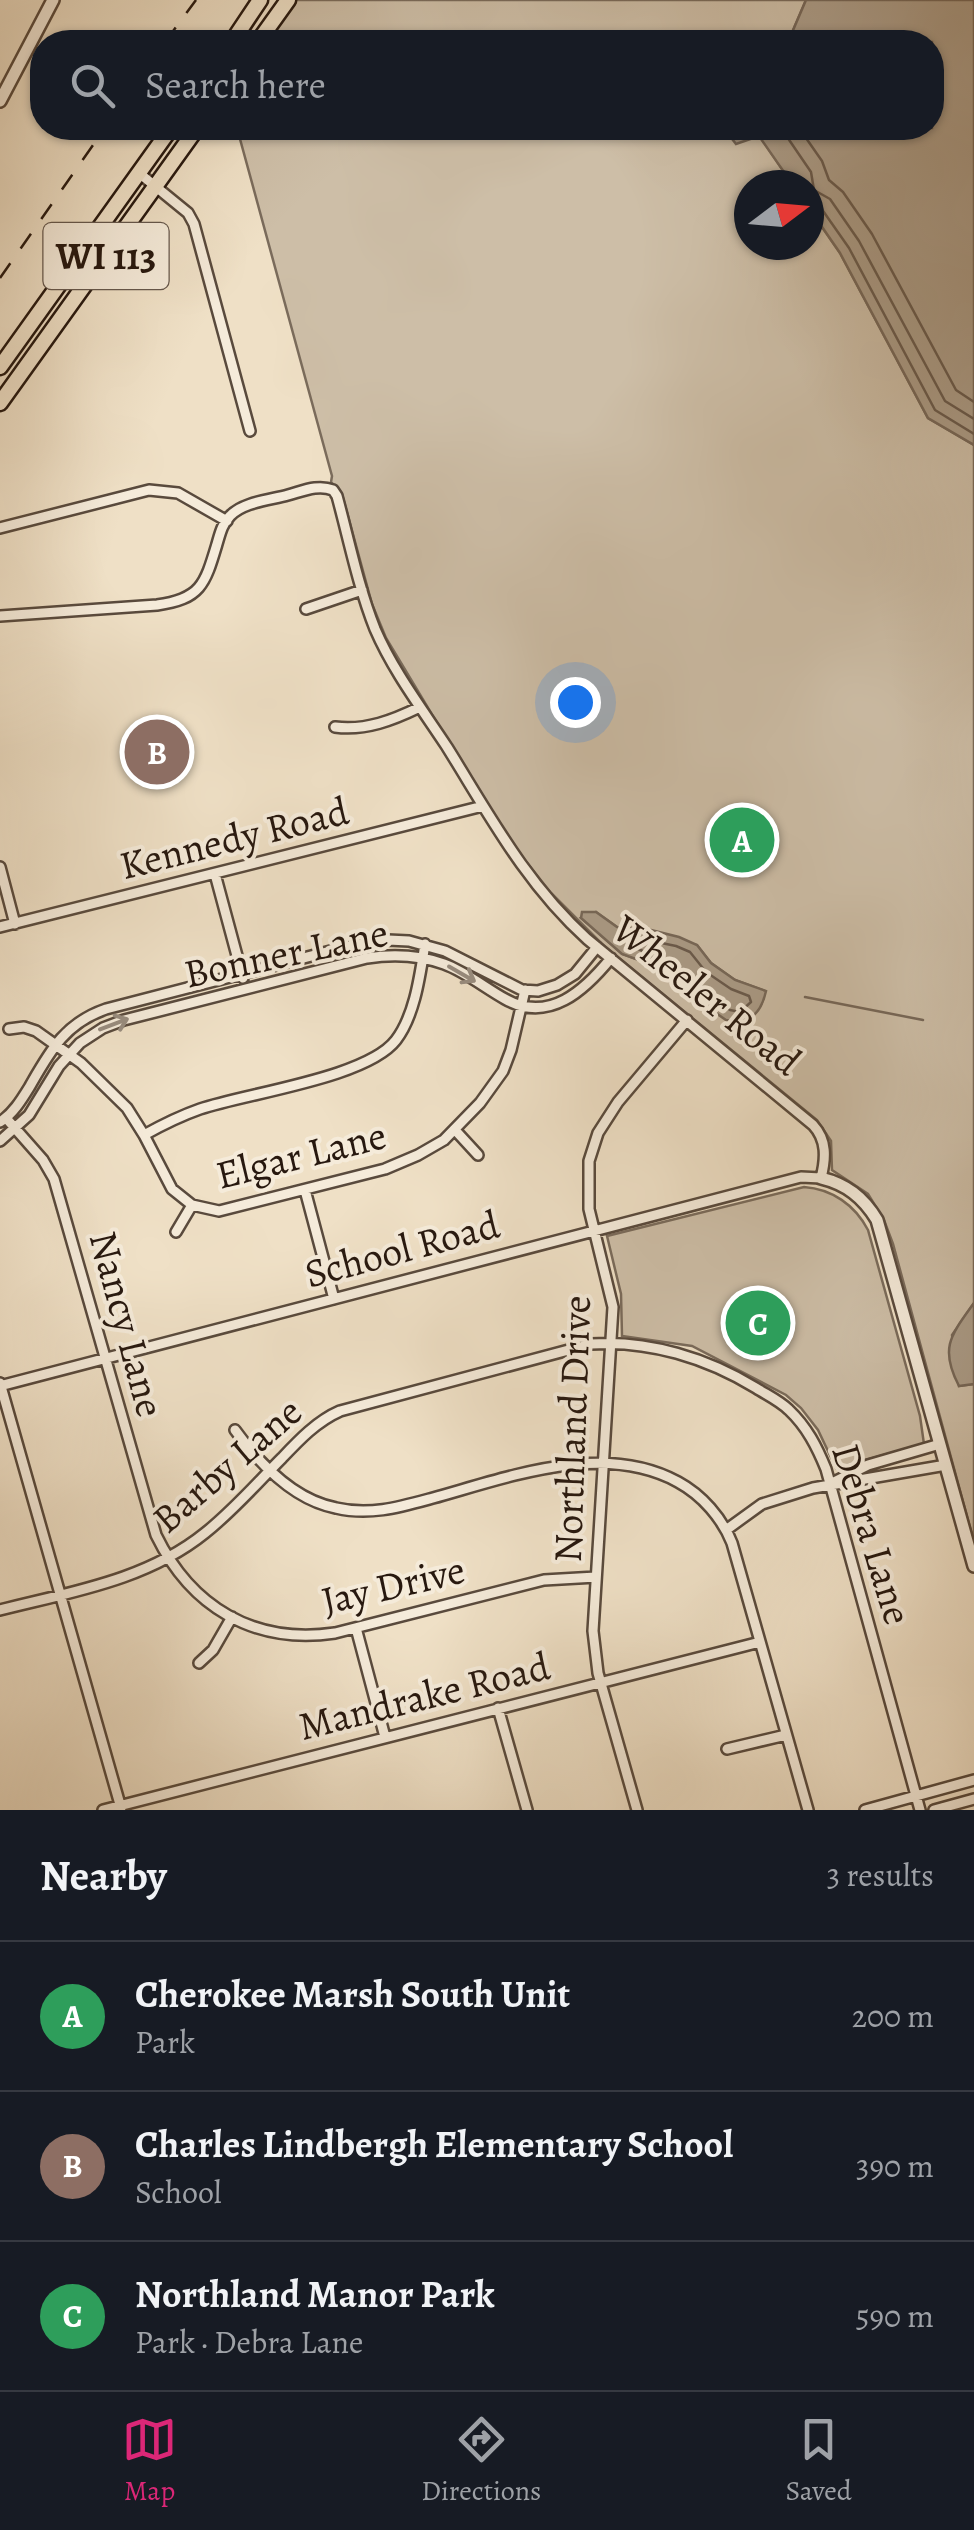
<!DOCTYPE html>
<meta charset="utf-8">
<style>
:root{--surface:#171b24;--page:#20242c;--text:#f1f3f6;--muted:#9ea1a6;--line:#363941;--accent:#db2777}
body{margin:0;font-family:Alegreya,serif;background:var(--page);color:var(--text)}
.compass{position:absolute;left:734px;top:170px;width:90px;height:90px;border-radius:50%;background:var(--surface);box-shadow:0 2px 8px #0004;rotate:74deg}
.you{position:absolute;left:575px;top:702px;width:35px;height:35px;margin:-25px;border:8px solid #fff;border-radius:50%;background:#1a73e8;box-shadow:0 0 0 15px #1a73e833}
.badge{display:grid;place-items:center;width:65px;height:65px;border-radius:50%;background:var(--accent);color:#fff;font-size:32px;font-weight:700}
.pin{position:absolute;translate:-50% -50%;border:5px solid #fff;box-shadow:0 2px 10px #0006}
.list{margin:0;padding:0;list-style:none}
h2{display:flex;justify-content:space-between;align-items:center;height:130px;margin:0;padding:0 40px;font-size:42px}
h2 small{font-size:32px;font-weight:400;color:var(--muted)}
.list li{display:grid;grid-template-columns:65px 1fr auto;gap:30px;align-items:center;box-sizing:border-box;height:150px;padding:0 40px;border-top:2px solid var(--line)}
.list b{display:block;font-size:38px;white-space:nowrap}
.list p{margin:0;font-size:32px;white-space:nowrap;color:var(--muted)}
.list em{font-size:32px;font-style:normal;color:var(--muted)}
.icon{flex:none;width:55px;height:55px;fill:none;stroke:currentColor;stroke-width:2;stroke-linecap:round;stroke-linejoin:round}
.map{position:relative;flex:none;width:974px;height:1810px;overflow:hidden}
.search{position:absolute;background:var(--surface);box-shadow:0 2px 8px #0004;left:30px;right:30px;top:30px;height:110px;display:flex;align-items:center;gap:25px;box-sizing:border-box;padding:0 35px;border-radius:40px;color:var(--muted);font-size:38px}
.sheet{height:580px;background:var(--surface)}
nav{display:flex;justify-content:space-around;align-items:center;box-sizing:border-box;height:140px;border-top:2px solid var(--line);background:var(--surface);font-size:28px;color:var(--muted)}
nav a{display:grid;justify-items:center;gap:5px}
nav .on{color:var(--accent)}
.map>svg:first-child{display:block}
</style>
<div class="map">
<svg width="974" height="1810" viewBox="0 0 974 1810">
<rect width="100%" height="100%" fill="#efe0c6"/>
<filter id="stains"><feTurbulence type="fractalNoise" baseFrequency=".002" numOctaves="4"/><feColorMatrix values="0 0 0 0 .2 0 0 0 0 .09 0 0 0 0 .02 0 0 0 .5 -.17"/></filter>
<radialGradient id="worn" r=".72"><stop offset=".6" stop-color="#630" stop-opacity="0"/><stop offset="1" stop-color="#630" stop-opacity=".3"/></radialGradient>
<!-- green -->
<path fill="#cdbea7" stroke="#7a6b5b" stroke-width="2.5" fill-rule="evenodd" d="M 294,0 L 806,0 L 788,42 L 264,42 Z
M 237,128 L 729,128 L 726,131 L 759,135 L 793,185 L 749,185 L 749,245 L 809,245 L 809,208 L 840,253 L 928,418 L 974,445 L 974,1303 L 952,1335 L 959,1386 L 974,1384 L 974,1542 L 893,1244 L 884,1220 L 868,1194 L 832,1170 L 831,1141 L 817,1120 L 603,945 L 551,893 L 524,859 L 496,821 L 386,638 L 372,604 L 342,494 L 331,482 L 332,476 ZM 596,912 L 617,927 L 697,945 L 711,963 L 735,980 L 765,991 C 763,1007 755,1017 740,1023 L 704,1005 L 639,960 L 622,954 L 581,918 Z
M 804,1187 C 832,1189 855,1205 868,1230 L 920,1416 L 924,1444 L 836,1468 L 818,1430 L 801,1408 L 786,1395 L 692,1346 L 622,1336 L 621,1294 L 607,1236 Z"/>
<!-- water -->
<path fill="#ab9c88" stroke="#766758" stroke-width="2.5" d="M 806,0 L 974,0 L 974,445 L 928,418 L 840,253 L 809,208 L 809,185 L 793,185 L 759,136 L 736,144 L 726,131 L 729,128 L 932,128 L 932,42 L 788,42 Z
M 582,912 L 596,912 L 617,927 L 647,929 L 679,937 L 697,945 L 711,963 L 735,980 L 766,991 C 761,1014 749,1025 726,1020 L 639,960 L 622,954 L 581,918 Z
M 974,1303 L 974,1384 L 959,1386 C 939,1348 951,1335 974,1303 Z"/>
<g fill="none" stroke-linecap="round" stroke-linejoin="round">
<!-- shore -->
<path stroke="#695a4c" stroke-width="2.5" d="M 781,128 L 811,172 L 814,190 L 830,199 L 859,241 L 945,401 L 974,419
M 799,128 L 822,161 L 829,180 L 843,192 L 872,234 L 956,390 L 974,402
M 809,204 L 821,208 L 849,248 L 935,410 L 974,434
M 637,938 L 676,946 L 690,952 L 706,972 L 731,989 L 749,996 L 751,1002 L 740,1012 L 730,1010 L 645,952 L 634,947 L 632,942 Z"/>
<!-- stream -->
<path stroke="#766758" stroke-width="2.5" d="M 805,997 L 923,1020"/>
<!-- minor casing -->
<g stroke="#594a3d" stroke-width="14">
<path id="minor" d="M 139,173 L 188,213 L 194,224 L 250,431
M 0,528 L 149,490 L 178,493 L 227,521
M 306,609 L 362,590
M 0,616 L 157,605 C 201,599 205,584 217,544 C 220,534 222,524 230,516 C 243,502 270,500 288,495 C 303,491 318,484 333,490 L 337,496 C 349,540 358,586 375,629 C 393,671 422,709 447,747 C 490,816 526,884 587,939 L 813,1125 C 827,1140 826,1158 821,1178 L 801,1177 L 0,1386
M 335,727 C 366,731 393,720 420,707
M 0,867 L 15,924
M 215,874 L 243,978
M 0,927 L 483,806
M 9,1029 L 24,1027 L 36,1031 L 81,1063 L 127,1108 L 144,1135 L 172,1189 L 192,1205 L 219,1211 L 385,1169 L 418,1155 L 444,1140 L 480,1103 L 503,1071 L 511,1050 L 525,990
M 6,1118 L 43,1160 L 54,1179 L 156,1535 C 191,1607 254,1645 335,1633 L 544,1580 L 596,1577
M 0,1122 C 13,1114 22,1099 30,1086 C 50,1051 65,1023 106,1009 L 346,947 L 388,940 L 409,941 L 445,951 L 522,990 L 538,991 L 557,985 L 575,974 L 597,947
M 455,1130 L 478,1155
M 144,1135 C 162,1125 180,1116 200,1109 C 247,1093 367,1078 396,1040 C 415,1015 420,975 425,944
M 0,1141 L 29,1115 L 59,1066 L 80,1043 L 103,1028 L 124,1020 L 367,958 C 393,954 419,955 444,964 C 466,972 485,988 505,999 C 549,1024 585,990 611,958
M 305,1190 L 334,1299
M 176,1232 L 192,1205
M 0,1383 L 121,1808
M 235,1430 C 259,1463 294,1500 336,1508 C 370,1516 400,1507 433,1498 C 509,1477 603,1441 678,1482 C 702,1495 722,1518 732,1543 L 808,1810
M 832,1483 L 868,1465 L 940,1444
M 726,1530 L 762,1504 L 813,1488 L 946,1465
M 0,1610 C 71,1592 147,1580 205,1533 C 233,1511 257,1483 282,1458 C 299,1440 317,1421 340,1411 L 591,1344 C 649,1340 707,1358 756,1388 C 767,1395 780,1401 789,1410 C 807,1427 817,1447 826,1469 L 920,1810
M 356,1628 L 385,1737
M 199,1663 L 213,1650 L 232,1617
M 498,1708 L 527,1810
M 727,1749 L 786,1735
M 103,1810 L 760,1642
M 637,1810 L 598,1673 L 593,1631 L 613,1307 L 589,1209 L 589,1161 L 598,1133 L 618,1102 L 687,1020
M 865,1810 L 974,1780
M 934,1810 L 974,1799"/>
</g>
<!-- tertiary casing -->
<g stroke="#594a3d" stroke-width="16">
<path id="tertiary" d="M 0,101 L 53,0
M 821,1178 C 846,1184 863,1197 877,1220 L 974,1566"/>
</g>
<!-- primary casing -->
<g stroke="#27180f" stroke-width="19">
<path id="primary" d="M 232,42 L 260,0
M 258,42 L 288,0
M 0,367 L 171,128
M 0,403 L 197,128"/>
</g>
<!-- minor -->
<use href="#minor" stroke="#f5ebda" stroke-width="9"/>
<!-- tertiary -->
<use href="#tertiary" stroke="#f5ebda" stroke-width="11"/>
<!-- primary -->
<use href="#primary" stroke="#efe0c6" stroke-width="14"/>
<!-- rail -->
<path stroke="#27180f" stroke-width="2.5" stroke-dasharray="18 18" stroke-linecap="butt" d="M 165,42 L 196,0
M 0,278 L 105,128"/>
</g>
<!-- one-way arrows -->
<defs><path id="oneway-shaft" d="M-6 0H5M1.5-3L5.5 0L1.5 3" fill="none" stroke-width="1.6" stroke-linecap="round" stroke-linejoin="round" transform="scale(2.5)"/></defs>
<g stroke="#988c7f">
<use href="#oneway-shaft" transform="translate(462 974) rotate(30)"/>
<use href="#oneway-shaft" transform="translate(114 1024) rotate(-21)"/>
</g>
<g text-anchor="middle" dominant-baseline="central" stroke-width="8" stroke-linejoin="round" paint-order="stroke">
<!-- shield labels -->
<rect fill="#f5ebda" stroke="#65574c" stroke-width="2.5" x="43.5" y="223" width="125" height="66" rx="8"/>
<g font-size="38" font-weight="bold" fill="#27180f">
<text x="106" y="256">WI 113</text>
</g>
<!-- street labels -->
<g font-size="40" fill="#27180f" stroke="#f5ebda">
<text transform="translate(234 838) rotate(-14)">Kennedy Road</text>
<text transform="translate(286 953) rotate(-12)">Bonner Lane</text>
<text transform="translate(707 995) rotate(39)">Wheeler Road</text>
<text transform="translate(301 1155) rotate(-14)">Elgar Lane</text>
<text transform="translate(402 1249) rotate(-15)">School Road</text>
<text transform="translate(127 1324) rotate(75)">Nancy Lane</text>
<text transform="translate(572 1429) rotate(-88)">Northland Drive</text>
<text transform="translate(227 1465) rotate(-41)">Barby Lane</text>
<text transform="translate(872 1534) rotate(73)">Debra Lane</text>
<text transform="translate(393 1585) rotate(-13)">Jay Drive</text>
<text transform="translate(424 1696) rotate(-14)">Mandrake Road</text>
</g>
</g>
<rect width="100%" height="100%" filter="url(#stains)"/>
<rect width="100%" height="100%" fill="url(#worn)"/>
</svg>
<svg class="compass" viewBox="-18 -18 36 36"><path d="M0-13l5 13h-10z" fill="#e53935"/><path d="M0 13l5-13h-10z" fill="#9ea1a6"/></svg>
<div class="you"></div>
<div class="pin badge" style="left:742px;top:840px;background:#2e9e5b">A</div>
<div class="pin badge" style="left:157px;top:752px;background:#8d6e63">B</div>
<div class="pin badge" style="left:758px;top:1323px;background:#2e9e5b">C</div>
<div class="search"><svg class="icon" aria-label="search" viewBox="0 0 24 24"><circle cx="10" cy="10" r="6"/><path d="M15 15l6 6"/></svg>Search here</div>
</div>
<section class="sheet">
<h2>Nearby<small>3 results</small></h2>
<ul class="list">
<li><span class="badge" style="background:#2e9e5b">A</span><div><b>Cherokee Marsh South Unit</b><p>Park</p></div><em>200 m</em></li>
<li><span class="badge" style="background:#8d6e63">B</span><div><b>Charles Lindbergh Elementary School</b><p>School</p></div><em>390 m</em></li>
<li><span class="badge" style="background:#2e9e5b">C</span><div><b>Northland Manor Park</b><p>Park · Debra Lane</p></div><em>590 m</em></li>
</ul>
</section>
<nav>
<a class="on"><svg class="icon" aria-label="map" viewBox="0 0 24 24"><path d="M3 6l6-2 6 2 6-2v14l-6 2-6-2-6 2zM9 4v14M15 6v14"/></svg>Map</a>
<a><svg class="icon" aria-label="directions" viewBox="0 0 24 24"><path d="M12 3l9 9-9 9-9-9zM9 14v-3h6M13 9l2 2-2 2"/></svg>Directions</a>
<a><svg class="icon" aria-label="saved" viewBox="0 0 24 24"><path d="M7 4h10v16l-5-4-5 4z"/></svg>Saved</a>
</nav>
